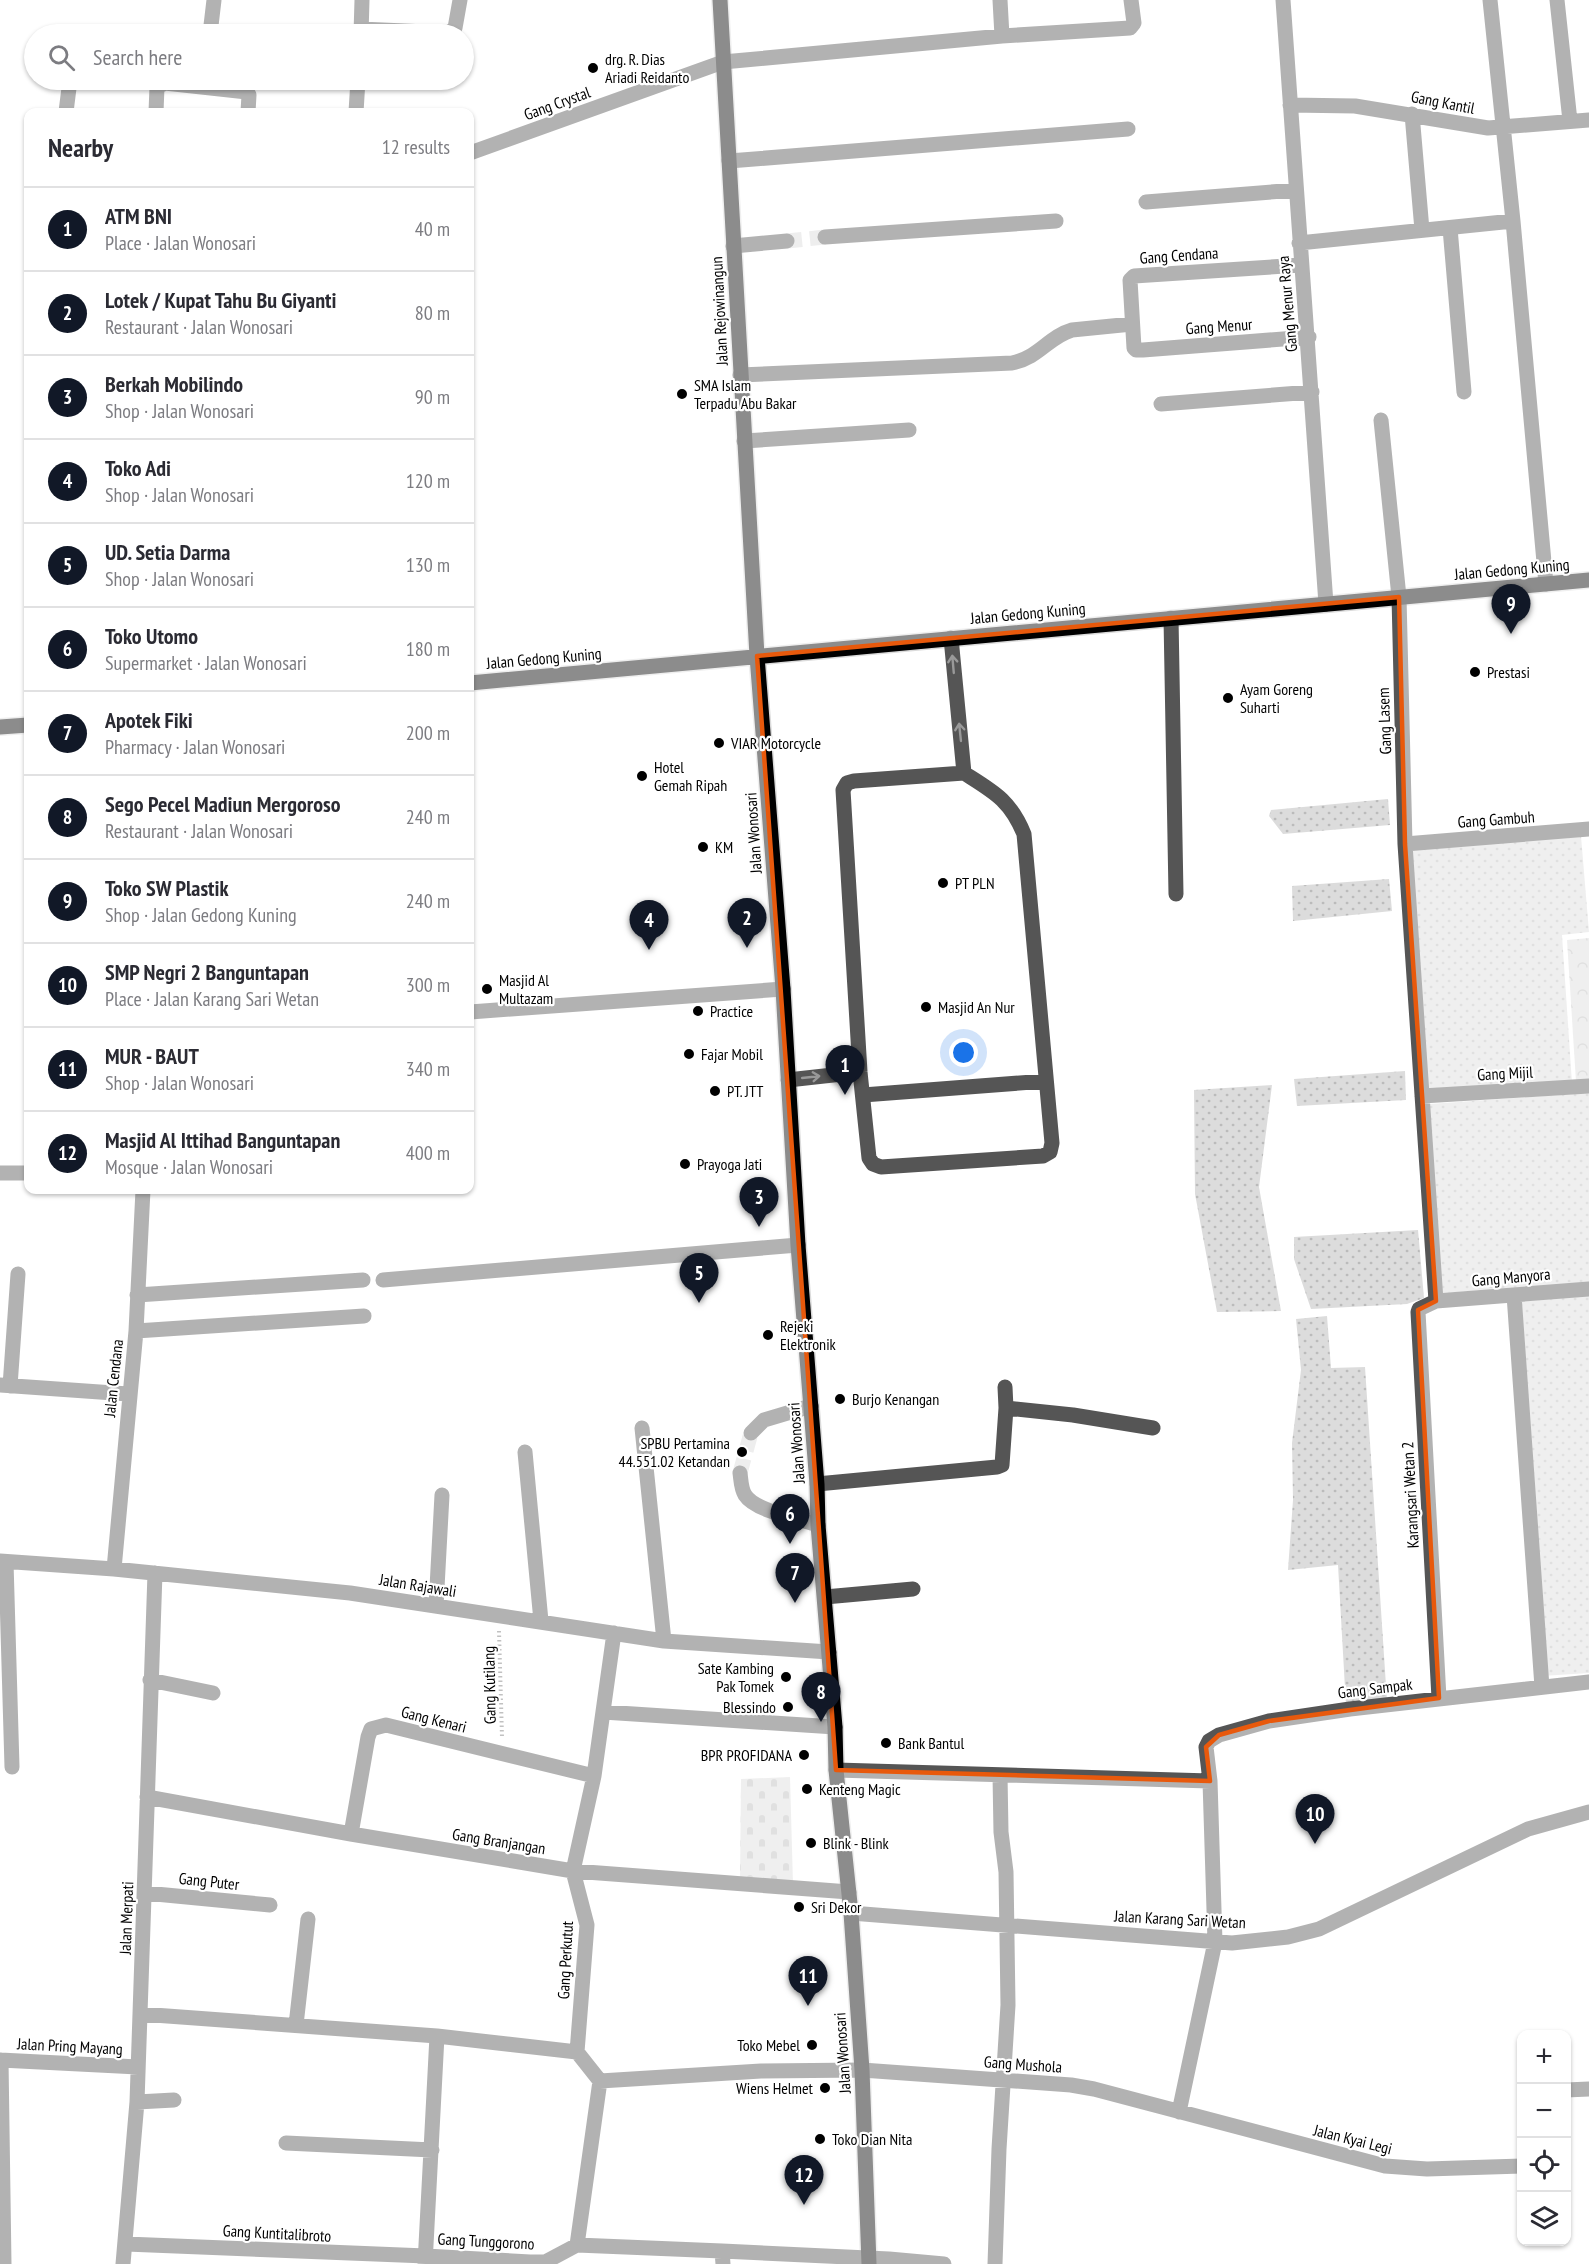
<!DOCTYPE html>
<meta charset="utf-8">
<style>
:root{--surface:#fff;--page:#f2f2f3;--text:#2b2b33;--muted:#7c7c81;--line:#e1e1e2;--accent:#111827}
body{margin:0;font-family:"PT Sans Narrow",sans-serif;background:var(--page);color:var(--text)}
.controls{position:absolute;right:18px;bottom:18px;display:grid;overflow:hidden;border-radius:12px;box-shadow:0 2px 4px #0004}
.controls button{width:54px;height:54px;display:grid;place-items:center;padding:0;border:0;border-bottom:2px solid var(--line);background:var(--surface);color:var(--text);font:30px sans-serif}
.you{position:absolute;left:964px;top:1053px;width:21px;height:21px;margin:-15px;border:4px solid #fff;border-radius:50%;background:#1a73e8;box-shadow:0 0 0 9px #1a73e833}
.badge{display:grid;place-items:center;width:39px;height:39px;border-radius:50%;background:var(--accent);color:#fff;font-size:20px;font-weight:700}
.pin{position:absolute;translate:-50% -50px;filter:drop-shadow(0 2px 3px #0008)}
.pin::after{content:'';position:absolute;top:32px;width:21px;height:18px;background:inherit;clip-path:polygon(0 0,100% 0,50% 100%)}
.list{margin:0;padding:0;list-style:none}
h2{display:flex;justify-content:space-between;align-items:center;height:78px;margin:0;padding:0 24px;font-size:26px}
h2 small{font-size:20px;font-weight:400;color:var(--muted)}
.list li{display:grid;grid-template-columns:39px 1fr auto;gap:18px;align-items:center;box-sizing:border-box;height:84px;padding:0 24px;border-top:2px solid var(--line)}
.list b{display:block;font-size:22px;white-space:nowrap}
.list p{margin:0;font-size:20px;white-space:nowrap;color:var(--muted)}
.list em{font-size:20px;font-style:normal;color:var(--muted)}
.icon{flex:none;width:33px;height:33px;fill:none;stroke:currentColor;stroke-width:2;stroke-linecap:round;stroke-linejoin:round}
.map{position:relative;flex:none;width:1589px;height:2264px;overflow:hidden}
.search{position:absolute;background:var(--surface);box-shadow:0 2px 4px #0004;left:24px;top:24px;width:450px;height:66px;display:flex;align-items:center;gap:15px;box-sizing:border-box;padding:0 21px;border-radius:33px;color:var(--muted);font-size:22px}
.panel{position:absolute;background:var(--surface);box-shadow:0 2px 4px #0004;left:24px;top:108px;width:450px;height:1086px;border-radius:12px}
.map>svg:first-child{display:block}
</style>
<div class="map">
<svg width="1589" height="2264" viewBox="0 0 1589 2264">
<defs>
<pattern id="grass-dots" width="8" height="8" patternUnits="userSpaceOnUse" patternTransform="scale(1.5)"><rect width="8" height="8" fill="#dcdcdc"/><path d="M2 2h.1M6 6h.1" fill="none" stroke="#bbb" stroke-width="1.8" stroke-linecap="round"/></pattern>
<pattern id="forest-crowns" width="20" height="18" patternUnits="userSpaceOnUse" patternTransform="scale(1.5)"><rect width="20" height="18" fill="#dcdcdc"/><path d="M2 6a3 3 0 1 1 6 0M12 15a3 3 0 1 1 6 0" fill="none" stroke="#bbb"/></pattern>
<pattern id="cemetery-stones" width="16" height="16" patternUnits="userSpaceOnUse" patternTransform="scale(1.5)"><rect width="16" height="16" fill="#dcdcdc"/><path d="M2 7V4a2 2 0 0 1 4 0v3zM10 15v-3a2 2 0 0 1 4 0v3z" fill="#bbb"/></pattern>
</defs>
<rect width="100%" height="100%" fill="#fff"/>
<!-- grass -->
<path fill="url(#grass-dots)" d="M 1388,799 L 1390,825 L 1283,834 L 1269,816 L 1271,810 Z
M 1581,836 L 1589,932 L 1562,935 L 1572,1083 L 1426,1092 L 1411,848 Z
M 1389,879 L 1392,911 L 1293,921 L 1292,886 Z
M 1405,1071 L 1406,1100 L 1297,1106 L 1294,1079 Z
M 1272,1085 L 1259,1187 L 1281,1311 L 1217,1312 L 1195,1194 L 1194,1090 Z
M 1589,1093 L 1589,1283 L 1442,1293 L 1429,1104 Z
M 1418,1230 L 1424,1298 L 1407,1304 L 1311,1309 L 1294,1259 L 1294,1237 Z
M 1589,1293 L 1589,1673 L 1542,1676 L 1516,1298 Z
M 1327,1316 L 1331,1368 L 1365,1367 L 1387,1701 L 1346,1706 L 1338,1565 L 1288,1570 L 1293,1500 L 1292,1443 L 1301,1370 L 1296,1319 Z"/>
<!-- forest -->
<path fill="url(#forest-crowns)" d="M 1589,938 L 1589,1081 L 1576,1082 L 1567,940 Z"/>
<!-- cemetery -->
<path fill="url(#cemetery-stones)" d="M 790,1777 L 793,1884 L 740,1882 L 741,1779 Z"/>
<g fill="none" stroke-linecap="round" stroke-linejoin="round">
<!-- minor-tunnel -->
<path stroke="#d9d9d9" stroke-width="15" stroke-dasharray="15 8" stroke-linecap="butt" d="M 787,241 L 825,237
M 740,1473 L 751,1433"/>
<!-- major casing -->
<g stroke="#dbdbdb" stroke-width="18">
<path id="major" d="M 720,0 L 757,656 L 783,989 L 798,1245 L 817,1484 L 818,1525 L 835,1727 L 836,1770 L 851,1913 L 862,2070 L 869,2264
M 470,683 L 1589,580
M 0,727 L 28,725"/>
</g>
<!-- path -->
<path stroke="#777" stroke-width="4" stroke-dasharray="1.5 3" stroke-linecap="butt" d="M 499,1631 L 502,1737"/>
<!-- minor -->
<path stroke="#555" stroke-width="15" d="M 1000,0 L 1002,36
M 1283,0 L 1326,604
M 1490,0 L 1513,221 L 1546,584
M 1557,0 L 1570,121
M 361,29 L 448,33 L 455,28 L 460,0
M 210,34 L 214,0
M 361,34 L 362,0
M 1290,105 L 1355,106 L 1488,128 L 1589,120
M 66,112 L 70,80
M 156,112 L 157,87 L 165,83 L 247,92 L 249,95 L 248,112
M 356,112 L 358,80
M 1412,114 L 1422,230
M 470,153 L 723,62 L 1002,36 L 1130,28 L 1134,23 L 1131,0
M 729,161 L 1128,129
M 1146,202 L 1296,190
M 1450,228 L 1464,392
M 825,237 L 1056,221
M 1299,243 L 1513,221
M 733,246 L 787,241
M 1301,265 L 1134,276 L 1130,280 L 1134,348 L 1136,350 L 1143,350 L 1309,337
M 740,375 L 1012,363 C 1040,357 1048,337 1072,330 L 1132,324
M 1161,404 L 1312,392
M 1381,420 L 1399,597 L 1405,844 L 1436,1301
M 744,441 L 909,430
M 1171,618 L 1176,894
M 951,638 L 964,773
M 964,773 C 994,792 1010,800 1024,834 L 1052,1143 L 1050,1152 L 1043,1156 L 881,1167 L 873,1164 L 869,1158 L 860,1072 L 843,790 L 847,783 L 854,781 Z
M 1405,844 L 1589,829
M 470,1012 L 783,989
M 788,1080 L 860,1072
M 863,1095 L 1046,1081
M 1422,1096 L 1589,1086
M 0,1173 L 28,1173
M 383,1280 L 798,1245
M 137,1295 L 363,1280
M 1514,1295 L 1542,1687
M 136,1331 L 364,1316
M 0,1385 L 128,1394
M 10,1386 L 18,1274
M 1006,1408 L 1073,1415 L 1153,1428
M 642,1428 L 664,1641
M 751,1433 L 764,1420 L 811,1406
M 525,1452 L 541,1621
M 740,1473 C 741,1480 741,1489 745,1495 C 755,1511 799,1519 818,1525
M 817,1484 L 997,1467 L 1002,1465 L 1006,1408 L 1005,1387
M 0,1561 L 114,1569 L 350,1593 L 664,1641 L 829,1652
M 6,1562 L 12,1767
M 114,1569 L 136,1331 L 143,1190
M 825,1597 L 913,1589
M 436,1606 L 442,1495
M 150,1680 L 213,1693
M 1439,1698 L 1418,1312 L 1419,1309 L 1436,1301 L 1589,1289
M 603,1712 L 835,1727
M 836,1770 L 1210,1781
M 147,1797 L 351,1834 L 573,1871 L 849,1892
M 351,1834 L 368,1737 L 371,1729 L 386,1725 L 594,1776
M 145,1893 L 270,1905
M 851,1913 L 1232,1943 L 1288,1937 L 1319,1929 L 1528,1829 L 1589,1812
M 140,2014 L 437,2036 L 577,2052 L 600,2081 L 577,2245
M 296,2025 L 308,1919
M 577,2052 L 587,1925 L 573,1871 L 594,1776 L 614,1633
M 0,2060 L 138,2067
M 1,2060 L 4,2264
M 600,2081 L 761,2071 L 862,2070 L 1071,2085 L 1094,2089 L 1385,2166 L 1427,2169 L 1522,2166
M 1566,2090 L 1589,2089
M 137,2102 L 174,2100
M 1179,2112 L 1215,1942 L 1210,1781 L 1206,1747 L 1209,1741 L 1219,1735 L 1269,1721 L 1350,1709 L 1589,1682
M 286,2143 L 432,2150
M 126,2244 L 426,2256 L 530,2262 L 545,2262 L 577,2245
M 577,2245 L 722,2251 L 723,2264
M 722,2251 L 889,2259 L 944,2264
M 123,2264 L 137,2102 L 155,1573
M 425,2264 L 437,2036
M 995,2264 L 999,2149 L 1008,2005 L 1006,1872 L 1001,1832 L 1000,1775"/>
<!-- major -->
<use href="#major" stroke="#000" stroke-width="15"/>
</g>
<!-- one-way arrows -->
<defs><path id="oneway-shaft" d="M-6 0H5M1.5-3L5.5 0L1.5 3" fill="none" stroke-width="1.6" stroke-linecap="round" stroke-linejoin="round" transform="scale(1.5)"/></defs>
<g stroke="#999">
<use href="#oneway-shaft" transform="translate(953 664) rotate(-95)"/>
<use href="#oneway-shaft" transform="translate(960 732) rotate(-96)"/>
<use href="#oneway-shaft" transform="translate(811 1077) rotate(-6)"/>
</g>
<!-- marked area -->
<path d="M0 0H1589V2264H0ZM 1399,597 L 1405,844 L 1436,1301 L 1418,1310 L 1439,1698 L 1269,1721 L 1219,1735 L 1206,1747 L 1210,1781 L 836,1770 L 757,656 Z" fill="#fff" fill-opacity=".55" fill-rule="evenodd"/>
<path fill="none" stroke="#e8590c" stroke-width="4.5" stroke-linejoin="round" d="M 1399,597 L 1405,844 L 1436,1301 L 1418,1310 L 1439,1698 L 1269,1721 L 1219,1735 L 1206,1747 L 1210,1781 L 836,1770 L 757,656 Z"/>
<!-- markers -->
<g fill="#000" stroke="#fff" stroke-width="2">
<circle cx="593" cy="68" r="6"/>
<circle cx="682" cy="394" r="6"/>
<circle cx="1475" cy="672" r="6"/>
<circle cx="1228" cy="698" r="6"/>
<circle cx="719" cy="743" r="6"/>
<circle cx="642" cy="776" r="6"/>
<circle cx="703" cy="847" r="6"/>
<circle cx="943" cy="883" r="6"/>
<circle cx="487" cy="989" r="6"/>
<circle cx="926" cy="1007" r="6"/>
<circle cx="698" cy="1011" r="6"/>
<circle cx="689" cy="1054" r="6"/>
<circle cx="715" cy="1091" r="6"/>
<circle cx="685" cy="1164" r="6"/>
<circle cx="768" cy="1335" r="6"/>
<circle cx="840" cy="1399" r="6"/>
<circle cx="742" cy="1452" r="6"/>
<circle cx="786" cy="1677" r="6"/>
<circle cx="788" cy="1707" r="6"/>
<circle cx="886" cy="1743" r="6"/>
<circle cx="804" cy="1755" r="6"/>
<circle cx="807" cy="1789" r="6"/>
<circle cx="811" cy="1843" r="6"/>
<circle cx="799" cy="1907" r="6"/>
<circle cx="812" cy="2045" r="6"/>
<circle cx="825" cy="2088" r="6"/>
<circle cx="820" cy="2139" r="6"/>
</g>
<g text-anchor="middle" dominant-baseline="central" stroke-width="4.5" stroke-linejoin="round" paint-order="stroke">
<!-- poi labels -->
<g font-size="16" fill="#000" stroke="#fff" text-anchor="start">
<text x="605" y="59">drg. R. Dias<tspan x="605" dy="18">Ariadi Reidanto</tspan></text>
<text x="694" y="385">SMA Islam<tspan x="694" dy="18">Terpadu Abu Bakar</tspan></text>
<text x="1487" y="672">Prestasi</text>
<text x="1240" y="689">Ayam Goreng<tspan x="1240" dy="18">Suharti</tspan></text>
<text x="731" y="743">VIAR Motorcycle</text>
<text x="654" y="767">Hotel<tspan x="654" dy="18">Gemah Ripah</tspan></text>
<text x="715" y="847">KM</text>
<text x="955" y="883">PT PLN</text>
<text x="499" y="980">Masjid Al<tspan x="499" dy="18">Multazam</tspan></text>
<text x="938" y="1007">Masjid An Nur</text>
<text x="710" y="1011">Practice</text>
<text x="701" y="1054">Fajar Mobil</text>
<text x="727" y="1091">PT. JTT</text>
<text x="697" y="1164">Prayoga Jati</text>
<text x="780" y="1326">Rejeki<tspan x="780" dy="18">Elektronik</tspan></text>
<text x="852" y="1399">Burjo Kenangan</text>
<text x="730" y="1443" text-anchor="end">SPBU Pertamina<tspan x="730" dy="18">44.551.02 Ketandan</tspan></text>
<text x="774" y="1668" text-anchor="end">Sate Kambing<tspan x="774" dy="18">Pak Tomek</tspan></text>
<text x="776" y="1707" text-anchor="end">Blessindo</text>
<text x="898" y="1743">Bank Bantul</text>
<text x="792" y="1755" text-anchor="end">BPR PROFIDANA</text>
<text x="819" y="1789">Kenteng Magic</text>
<text x="823" y="1843">Blink - Blink</text>
<text x="811" y="1907">Sri Dekor</text>
<text x="800" y="2045" text-anchor="end">Toko Mebel</text>
<text x="813" y="2088" text-anchor="end">Wiens Helmet</text>
<text x="832" y="2139">Toko Dian Nita</text>
</g>
<!-- street labels -->
<g font-size="16" fill="#000" stroke="#fff">
<text transform="translate(1443 102) rotate(11)">Gang Kantil</text>
<text transform="translate(557 103) rotate(-20)">Gang Crystal</text>
<text transform="translate(1179 255) rotate(-4)">Gang Cendana</text>
<text transform="translate(1287 304) rotate(-95)">Gang Menur Raya</text>
<text transform="translate(719 311) rotate(-93)">Jalan Rejowinangun</text>
<text transform="translate(1219 326) rotate(-4)">Gang Menur</text>
<text transform="translate(1512 569) rotate(-5)">Jalan Gedong Kuning</text>
<text transform="translate(1028 613) rotate(-5)">Jalan Gedong Kuning</text>
<text transform="translate(544 658) rotate(-5)">Jalan Gedong Kuning</text>
<text transform="translate(1384 721) rotate(-92)">Gang Lasem</text>
<text transform="translate(1496 819) rotate(-4)">Gang Gambuh</text>
<text transform="translate(753 833) rotate(-94)">Jalan Wonosari</text>
<text transform="translate(1505 1073) rotate(-3)">Gang Mijil</text>
<text transform="translate(1511 1277) rotate(-5)">Gang Manyora</text>
<text transform="translate(113 1378) rotate(-84)">Jalan Cendana</text>
<text transform="translate(796 1443) rotate(-94)">Jalan Wonosari</text>
<text transform="translate(1410 1495) rotate(-93)">Karangsari Wetan 2</text>
<text transform="translate(418 1585) rotate(9)">Jalan Rajawali</text>
<text transform="translate(489 1685) rotate(-91)">Gang Kutilang</text>
<text transform="translate(1375 1688) rotate(-7)">Gang Sampak</text>
<text transform="translate(434 1719) rotate(14)">Gang Kenari</text>
<text transform="translate(499 1841) rotate(9)">Gang Branjangan</text>
<text transform="translate(209 1881) rotate(6)">Gang Puter</text>
<text transform="translate(126 1918) rotate(-88)">Jalan Merpati</text>
<text transform="translate(1180 1919) rotate(3)">Jalan Karang Sari Wetan</text>
<text transform="translate(565 1960) rotate(-87)">Gang Perkutut</text>
<text transform="translate(70 2046) rotate(3)">Jalan Pring Mayang</text>
<text transform="translate(842 2053) rotate(-94)">Jalan Wonosari</text>
<text transform="translate(1023 2064) rotate(4)">Gang Mushola</text>
<text transform="translate(1353 2139) rotate(14)">Jalan Kyai Legi</text>
<text transform="translate(277 2233) rotate(3)">Gang Kuntitalibroto</text>
<text transform="translate(486 2241) rotate(3)">Gang Tunggorono</text>
</g>
</g>
</svg>
<div class="controls">
<button>+</button>
<button>−</button>
<button><svg class="icon" aria-label="locate" viewBox="0 0 24 24"><circle cx="12" cy="12" r="6"/><path d="M12 2v4M12 18v4M2 12h4M18 12h4"/></svg></button>
<button><svg class="icon" aria-label="layers" viewBox="0 0 24 24"><path d="M12 4l9 5-9 5-9-5zM3 14l9 5 9-5"/></svg></button>
</div>
<div class="you"></div>
<div class="pin badge" style="left:845px;top:1095px">1</div>
<div class="pin badge" style="left:747px;top:948px">2</div>
<div class="pin badge" style="left:759px;top:1227px">3</div>
<div class="pin badge" style="left:649px;top:950px">4</div>
<div class="pin badge" style="left:699px;top:1303px">5</div>
<div class="pin badge" style="left:790px;top:1544px">6</div>
<div class="pin badge" style="left:795px;top:1603px">7</div>
<div class="pin badge" style="left:821px;top:1722px">8</div>
<div class="pin badge" style="left:1511px;top:634px">9</div>
<div class="pin badge" style="left:1315px;top:1844px">10</div>
<div class="pin badge" style="left:808px;top:2006px">11</div>
<div class="pin badge" style="left:804px;top:2205px">12</div>
<div class="search"><svg class="icon" aria-label="search" viewBox="0 0 24 24"><circle cx="10" cy="10" r="6"/><path d="M15 15l6 6"/></svg>Search here</div>
<section class="panel">
<h2>Nearby<small>12 results</small></h2>
<ul class="list">
<li><span class="badge">1</span><div><b>ATM BNI</b><p>Place · Jalan Wonosari</p></div><em>40 m</em></li>
<li><span class="badge">2</span><div><b>Lotek / Kupat Tahu Bu Giyanti</b><p>Restaurant · Jalan Wonosari</p></div><em>80 m</em></li>
<li><span class="badge">3</span><div><b>Berkah Mobilindo</b><p>Shop · Jalan Wonosari</p></div><em>90 m</em></li>
<li><span class="badge">4</span><div><b>Toko Adi</b><p>Shop · Jalan Wonosari</p></div><em>120 m</em></li>
<li><span class="badge">5</span><div><b>UD. Setia Darma</b><p>Shop · Jalan Wonosari</p></div><em>130 m</em></li>
<li><span class="badge">6</span><div><b>Toko Utomo</b><p>Supermarket · Jalan Wonosari</p></div><em>180 m</em></li>
<li><span class="badge">7</span><div><b>Apotek Fiki</b><p>Pharmacy · Jalan Wonosari</p></div><em>200 m</em></li>
<li><span class="badge">8</span><div><b>Sego Pecel Madiun Mergoroso</b><p>Restaurant · Jalan Wonosari</p></div><em>240 m</em></li>
<li><span class="badge">9</span><div><b>Toko SW Plastik</b><p>Shop · Jalan Gedong Kuning</p></div><em>240 m</em></li>
<li><span class="badge">10</span><div><b>SMP Negri 2 Banguntapan</b><p>Place · Jalan Karang Sari Wetan</p></div><em>300 m</em></li>
<li><span class="badge">11</span><div><b>MUR - BAUT</b><p>Shop · Jalan Wonosari</p></div><em>340 m</em></li>
<li><span class="badge">12</span><div><b>Masjid Al Ittihad Banguntapan</b><p>Mosque · Jalan Wonosari</p></div><em>400 m</em></li>
</ul>
</section>
</div>
